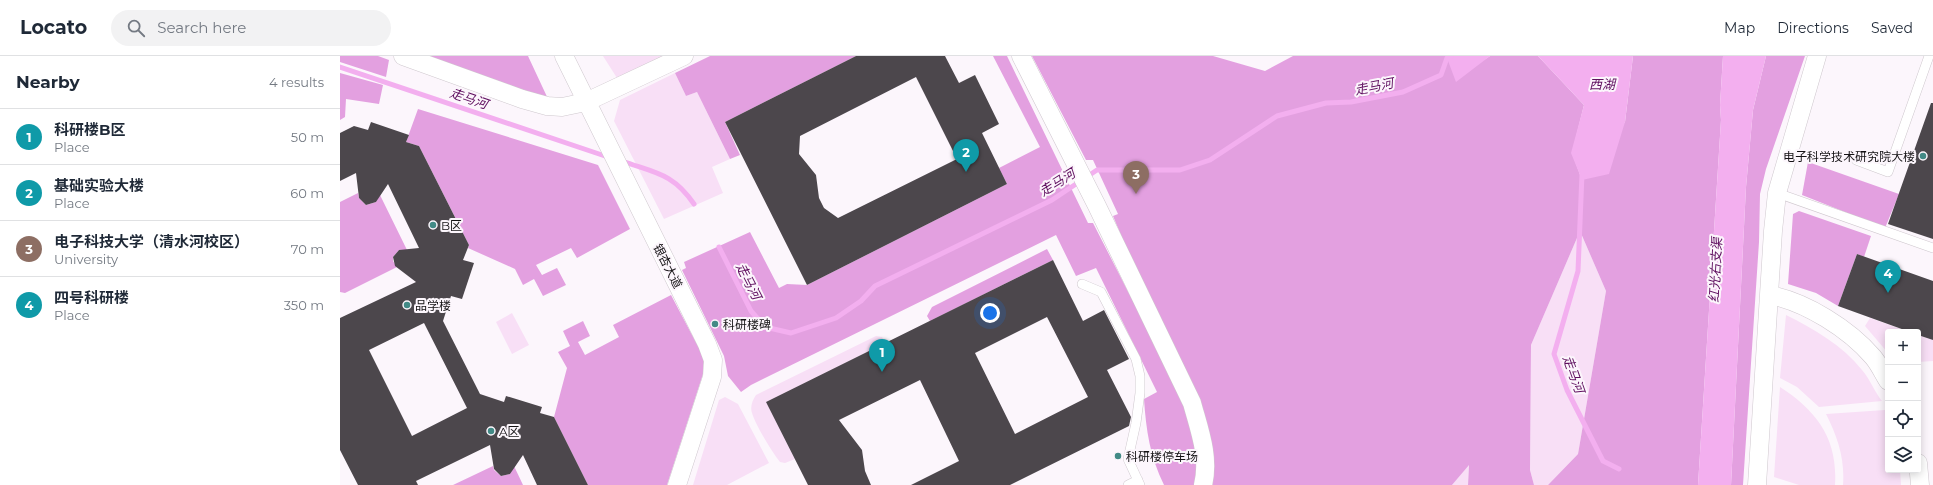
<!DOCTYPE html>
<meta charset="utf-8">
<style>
:root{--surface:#fff;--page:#f2f2f3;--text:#1f2937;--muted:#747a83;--line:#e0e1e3;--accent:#428a86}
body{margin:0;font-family:Montserrat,"Noto Sans SC",sans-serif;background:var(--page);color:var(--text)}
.controls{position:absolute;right:12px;bottom:12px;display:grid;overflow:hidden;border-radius:4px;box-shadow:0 2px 10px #0003}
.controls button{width:36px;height:36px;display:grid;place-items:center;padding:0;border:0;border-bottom:1px solid var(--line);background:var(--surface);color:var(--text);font:20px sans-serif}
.you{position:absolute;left:650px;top:257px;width:14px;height:14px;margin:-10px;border:3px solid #fff;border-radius:50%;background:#1a73e8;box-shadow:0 0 0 6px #1a73e833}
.badge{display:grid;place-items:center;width:26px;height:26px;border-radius:50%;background:var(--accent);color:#fff;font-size:13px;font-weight:700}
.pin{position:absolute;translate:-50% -33px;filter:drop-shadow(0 1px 2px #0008)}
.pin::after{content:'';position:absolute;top:21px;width:14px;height:12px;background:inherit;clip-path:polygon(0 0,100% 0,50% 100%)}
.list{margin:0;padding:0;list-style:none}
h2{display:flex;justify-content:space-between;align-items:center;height:52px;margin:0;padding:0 16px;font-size:17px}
h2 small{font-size:13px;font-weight:400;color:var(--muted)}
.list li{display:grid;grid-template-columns:26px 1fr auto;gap:12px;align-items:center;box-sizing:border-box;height:56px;padding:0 16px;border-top:1px solid var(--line)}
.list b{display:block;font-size:15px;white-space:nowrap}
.list p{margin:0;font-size:13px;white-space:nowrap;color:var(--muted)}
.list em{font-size:13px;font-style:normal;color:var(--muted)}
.icon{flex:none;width:22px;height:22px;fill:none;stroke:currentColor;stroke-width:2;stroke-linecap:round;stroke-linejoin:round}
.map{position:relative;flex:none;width:1593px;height:429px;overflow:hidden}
header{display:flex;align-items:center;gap:24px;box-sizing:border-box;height:56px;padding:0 20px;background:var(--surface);border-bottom:1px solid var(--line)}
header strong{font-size:19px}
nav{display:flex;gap:22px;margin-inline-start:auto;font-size:14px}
.search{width:280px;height:36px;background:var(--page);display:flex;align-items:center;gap:10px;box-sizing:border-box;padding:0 14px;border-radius:22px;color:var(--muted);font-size:15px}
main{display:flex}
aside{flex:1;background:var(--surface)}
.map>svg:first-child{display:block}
</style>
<header>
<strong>Locato</strong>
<div class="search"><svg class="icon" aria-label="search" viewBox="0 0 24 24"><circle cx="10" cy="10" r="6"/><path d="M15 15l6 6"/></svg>Search here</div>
<nav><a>Map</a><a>Directions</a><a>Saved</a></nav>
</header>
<main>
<aside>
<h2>Nearby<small>4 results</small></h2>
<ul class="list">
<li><span class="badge" style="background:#0f9aa8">1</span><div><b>科研楼B区</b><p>Place</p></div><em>50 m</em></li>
<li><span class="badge" style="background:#0f9aa8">2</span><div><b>基础实验大楼</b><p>Place</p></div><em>60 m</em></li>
<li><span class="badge" style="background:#8d6e63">3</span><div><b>电子科技大学（清水河校区）</b><p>University</p></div><em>70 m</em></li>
<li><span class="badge" style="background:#0f9aa8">4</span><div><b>四号科研楼</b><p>Place</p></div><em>350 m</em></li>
</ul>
</aside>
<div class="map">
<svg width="1593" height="429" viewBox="0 0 1593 429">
<rect width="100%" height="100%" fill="#fcf6fc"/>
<!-- green -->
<path fill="#f8dff6" d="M 263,0 L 323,0 L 277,22 Z
M 335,17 L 346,40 L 357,36 L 390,103 L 372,111 L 383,137 L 324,163 L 274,65 L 280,44 Z
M 1240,175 L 1266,235 L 1238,398 L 1208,429 L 1194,429 L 1190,414 L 1191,289 Z
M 172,257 L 189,289 L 172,298 L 156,266 Z
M 1446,259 C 1474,273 1502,289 1522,314 C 1530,323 1534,335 1542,345 L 1479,351 L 1457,331 L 1440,322 Z
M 1530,262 L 1564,274 L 1563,276 L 1548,276 L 1548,297 L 1525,270 Z
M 1578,279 L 1593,284 L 1593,305 L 1578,306 Z
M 536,280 L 542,281 L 545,287 L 427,346 L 455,403 L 445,407 L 440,406 C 432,396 416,370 412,357 C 410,351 412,345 416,339 Z
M 1440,331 C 1477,355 1498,383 1495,429 L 1459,429 L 1434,421 Z
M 385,341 L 398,348 L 429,407 L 387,429 L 353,429 L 379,344 Z
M 1545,354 L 1548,364 L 1548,414 L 1560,414 L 1561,429 L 1503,429 C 1505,403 1498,382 1486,358 Z
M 1129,408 L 1128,429 L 1112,429 Z"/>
<!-- forest -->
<path fill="#e3a0e0" d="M 0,0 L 38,0 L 49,4 L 46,21 L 0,6 Z
M 86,0 L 188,0 L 209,45 Z
M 370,0 L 516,0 L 385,66 L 400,99 L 390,103 L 357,36 L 346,40 L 335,17 Z
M 653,0 L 667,0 L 748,167 L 753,167 L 845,347 L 858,404 L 857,429 L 824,429 C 810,401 806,374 804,343 L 817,336 L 756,212 L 736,220 L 716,179 L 411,329 L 401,336 L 388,320 L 384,300 L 342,214 L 346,212 L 344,206 L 410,176 L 439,232 L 447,228 L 467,229 L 667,128 L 659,112 L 700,91 Z
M 692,0 L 873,0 L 925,15 L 953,0 L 1109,0 L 1107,2 L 1144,4 L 1150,0 L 1198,0 L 1244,49 L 1232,97 L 1242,124 L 1285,66 L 1293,0 L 1383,0 L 1380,49 L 1381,64 L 1358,429 L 1208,429 L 1238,398 L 1266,235 L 1240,175 L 1191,289 L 1190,414 L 1194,429 L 1128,429 L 1129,409 L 1112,429 L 870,429 L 858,347 L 783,184 L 773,160 L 778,158 L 753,104 L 746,104 Z
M 1426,0 L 1465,0 L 1426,113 L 1420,138 L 1419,186 L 1403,429 L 1391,429 L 1406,131 L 1413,54 Z
M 0,17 L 43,29 L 39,48 L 6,43 L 5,61 L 0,64 Z
M 78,53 L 258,109 L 290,173 L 237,202 L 231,192 L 196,209 L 202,219 L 217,212 L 226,229 L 203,240 L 194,223 L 183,229 L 175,213 L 128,192 L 129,189 L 79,90 L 66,86 Z
M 1468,106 L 1559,138 L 1545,172 L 1462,139 Z
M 18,137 L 19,142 L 26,149 L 36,146 L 40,139 L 67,194 L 59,194 L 53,201 L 53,205 L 57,211 L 5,237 L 0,236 L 0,146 Z
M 1459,155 L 1531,180 L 1524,201 L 1517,198 L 1498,250 L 1476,237 L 1448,228 L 1453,158 Z
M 707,193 L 713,204 L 590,265 L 587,260 L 592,251 Z
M 331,239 L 361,296 L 364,306 L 363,318 L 327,429 L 248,429 L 214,361 L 227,312 L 218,296 L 230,290 L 223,275 L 243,265 L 250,280 L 238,286 L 245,299 L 279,281 L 273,269 Z
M 153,410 L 154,414 L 161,420 L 170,418 L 174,410 L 183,429 L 113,429 Z"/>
<!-- water -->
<path fill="#f3afef" d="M 1109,0 L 1150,0 L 1116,26 L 1107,2 Z
M 1198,0 L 1293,0 L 1285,66 L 1269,118 L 1242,124 L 1231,97 L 1244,49 Z
M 1383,0 L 1426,0 L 1413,54 L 1406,131 L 1391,429 L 1358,429 L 1381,64 L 1380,49 Z"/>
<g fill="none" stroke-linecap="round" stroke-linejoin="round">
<!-- stream -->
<path stroke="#f3afef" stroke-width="5" d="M 0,11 L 268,101
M 282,105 C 315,117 333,117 354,148
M 1242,118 L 1238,215 L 1214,298 L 1227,334 L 1263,405 L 1279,413
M 379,191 L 411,255 L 425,271 L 451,277 L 496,262 L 521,245 L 535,230 L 712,144 L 757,114 L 840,114 L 870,104 L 937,60 L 986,47 L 1011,46 L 1063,36 L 1101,19 L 1107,2 L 1111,0"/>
</g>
<!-- building -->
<path fill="#4c474c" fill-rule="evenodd" d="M 516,0 L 605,0 L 619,27 L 635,19 L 659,68 L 642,77 L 667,128 L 467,229 L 385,66 ZM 576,21 L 617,103 L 498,162 L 484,152 L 479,142 L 476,119 L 459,98 L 460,80 Z
M 1591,47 L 1593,47 L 1593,183 L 1548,168 Z
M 31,66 L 69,79 L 66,86 L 79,90 L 129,189 L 123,204 L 134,207 L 122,243 L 111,240 L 103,265 L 140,338 L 164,346 L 166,340 L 202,351 L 200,357 L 214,361 L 248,429 L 197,429 L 183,399 L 170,418 L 161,420 L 154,413 L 150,389 L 76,425 L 78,429 L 18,429 L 0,394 L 0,262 L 76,226 L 55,210 L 53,201 L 59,194 L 79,192 L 48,128 L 36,146 L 26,149 L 19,142 L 16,117 L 0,125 L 0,77 L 14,70 L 28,74 ZM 84,267 L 127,352 L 72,380 L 29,294 Z
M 1517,198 L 1593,225 L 1593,284 L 1578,279 L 1578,276 L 1570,276 L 1498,250 Z
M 713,204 L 743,265 L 764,254 L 789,303 L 767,314 L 791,361 L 789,370 L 670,429 L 571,429 L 619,405 L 580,324 L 499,364 L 522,394 L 525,415 L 531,429 L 468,429 L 426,346 ZM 707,261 L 748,341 L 675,378 L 635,297 Z"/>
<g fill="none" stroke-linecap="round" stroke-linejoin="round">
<!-- lane casing -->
<g stroke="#cfc8ce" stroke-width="10">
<path id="lane" d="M 1516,104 L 1548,116 L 1589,0
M 1437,137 L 1593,192
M 742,228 L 761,236 L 796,303 L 800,320 L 800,337 L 796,367 L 788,403 L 800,429
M 788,429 L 798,424"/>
</g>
<!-- street casing -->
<g stroke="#cfc8ce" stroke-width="19">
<path id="street" d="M 63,0 L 182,43 L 207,50 L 222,51 L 246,46 L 344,0
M 224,0 L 367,288 L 373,304 L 372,321 L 337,429
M 681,0 L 757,150 L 852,347 C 859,373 870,401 863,429
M 1430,239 C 1466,246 1509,273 1533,301 C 1539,308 1543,317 1548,325
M 1578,407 L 1580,429
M 1417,429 L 1433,175 L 1437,137 L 1477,0"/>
</g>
<!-- lane -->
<use href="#lane" stroke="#fff" stroke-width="9"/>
<!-- street -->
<use href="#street" stroke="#fff" stroke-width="18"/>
</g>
<!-- markers -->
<g fill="#428a86" stroke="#fcf6fc" stroke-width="1.5">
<circle cx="1583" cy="100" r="4"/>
<circle cx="93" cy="169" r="4"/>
<circle cx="67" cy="249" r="4"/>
<circle cx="375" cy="268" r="4"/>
<circle cx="151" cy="375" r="4"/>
<circle cx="778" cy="400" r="4"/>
</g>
<g text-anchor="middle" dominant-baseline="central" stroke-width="4" stroke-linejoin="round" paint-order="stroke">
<!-- poi labels -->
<g font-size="12" fill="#141214" stroke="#fcf6fc" text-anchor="start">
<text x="1575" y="100" text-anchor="end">电子科学技术研究院大楼</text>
<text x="101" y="169">B区</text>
<text x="75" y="249">品学楼</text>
<text x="383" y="268">科研楼碑</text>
<text x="159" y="375">A区</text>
<text x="786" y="400">科研楼停车场</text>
</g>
<!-- street labels -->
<g font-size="12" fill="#141214" stroke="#fcf6fc">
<text transform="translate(328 210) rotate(63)">银杏大道</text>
</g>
<!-- water labels -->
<g font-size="13" font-style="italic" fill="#5f0f5f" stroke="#fcf6fc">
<text x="1262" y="28">西湖</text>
<text transform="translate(1034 30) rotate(-11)">走马河</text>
<text transform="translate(129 42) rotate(19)">走马河</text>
<text transform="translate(717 126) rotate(-32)">走马河</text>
<text transform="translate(1375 214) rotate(-87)">红光右支渠</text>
<text transform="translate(409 225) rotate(63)">走马河</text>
<text transform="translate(1234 318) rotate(70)">走马河</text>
</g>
</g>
</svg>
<div class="controls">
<button>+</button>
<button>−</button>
<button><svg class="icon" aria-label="locate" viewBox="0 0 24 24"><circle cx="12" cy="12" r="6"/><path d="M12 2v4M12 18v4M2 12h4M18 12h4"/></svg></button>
<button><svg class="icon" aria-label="layers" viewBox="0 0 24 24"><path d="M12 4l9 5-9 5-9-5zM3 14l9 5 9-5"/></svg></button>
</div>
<div class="you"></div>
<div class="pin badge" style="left:542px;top:316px;background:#0f9aa8">1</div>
<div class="pin badge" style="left:626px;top:116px;background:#0f9aa8">2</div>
<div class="pin badge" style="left:796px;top:138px;background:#8d6e63">3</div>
<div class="pin badge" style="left:1548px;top:237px;background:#0f9aa8">4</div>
</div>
</main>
